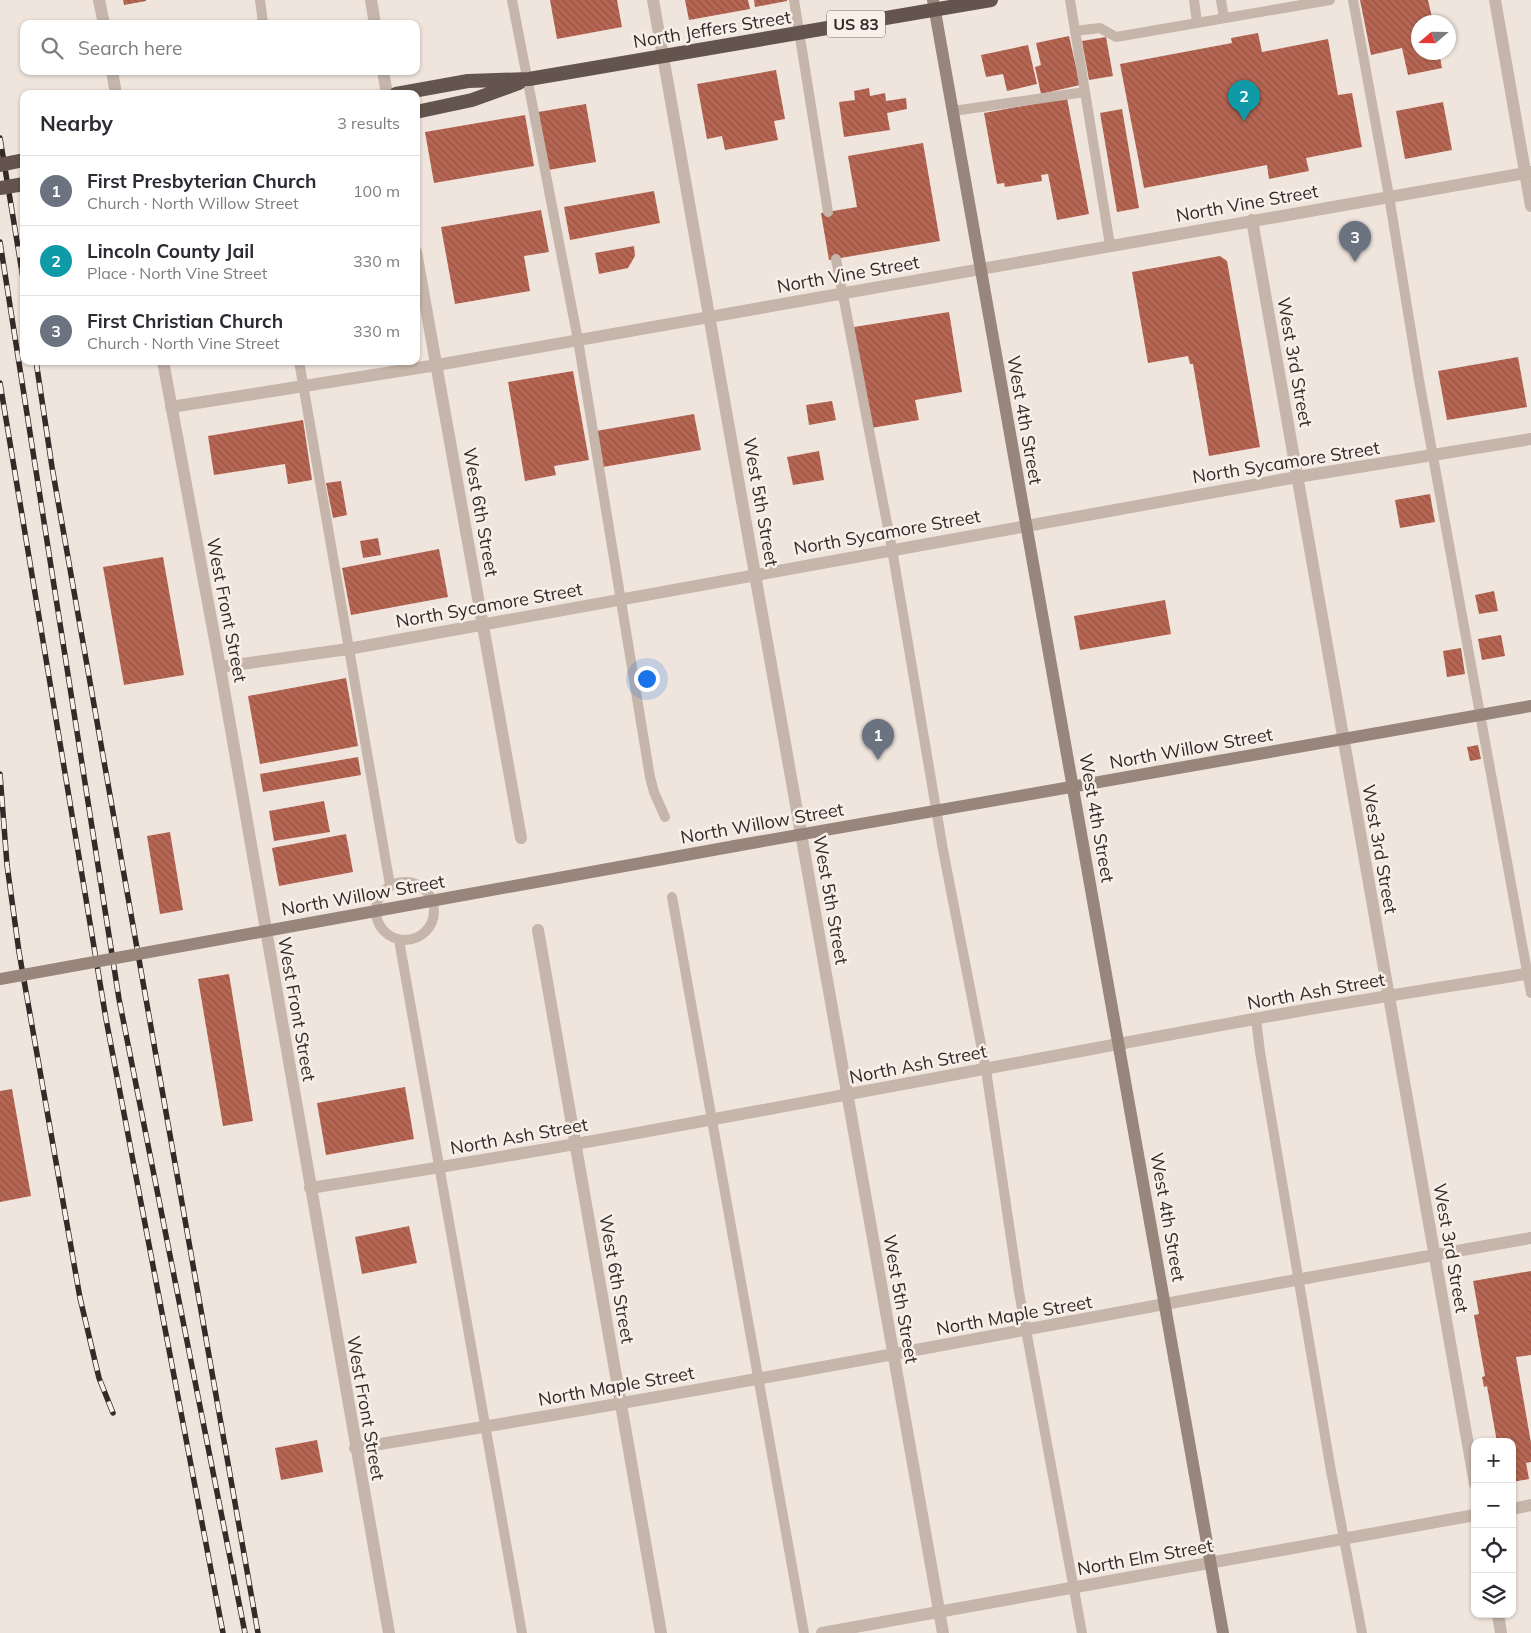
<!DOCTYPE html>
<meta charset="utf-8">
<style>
:root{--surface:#fff;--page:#f7f7f7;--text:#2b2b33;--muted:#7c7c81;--line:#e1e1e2;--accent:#d93025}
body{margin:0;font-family:Mulish,sans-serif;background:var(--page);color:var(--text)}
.controls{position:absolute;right:15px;bottom:15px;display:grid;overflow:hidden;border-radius:10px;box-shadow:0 1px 4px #0004}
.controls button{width:45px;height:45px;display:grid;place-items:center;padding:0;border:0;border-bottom:1px solid var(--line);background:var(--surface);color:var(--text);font:25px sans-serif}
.compass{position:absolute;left:1411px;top:15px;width:45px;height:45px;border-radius:50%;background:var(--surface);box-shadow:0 1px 4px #0004;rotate:250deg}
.you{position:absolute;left:646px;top:678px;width:18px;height:18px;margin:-12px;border:4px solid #fff;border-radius:50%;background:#1a73e8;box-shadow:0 0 0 8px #1a73e833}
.badge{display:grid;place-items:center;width:32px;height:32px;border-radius:50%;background:var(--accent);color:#fff;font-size:16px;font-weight:700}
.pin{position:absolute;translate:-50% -41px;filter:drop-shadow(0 1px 2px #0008)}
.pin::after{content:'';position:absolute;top:26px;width:18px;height:15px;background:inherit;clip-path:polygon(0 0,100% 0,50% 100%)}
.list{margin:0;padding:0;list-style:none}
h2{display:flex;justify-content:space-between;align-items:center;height:65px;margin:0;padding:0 20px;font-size:21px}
h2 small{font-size:16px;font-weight:400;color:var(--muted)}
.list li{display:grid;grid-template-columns:32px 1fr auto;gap:15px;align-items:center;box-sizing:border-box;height:70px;padding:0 20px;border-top:1px solid var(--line)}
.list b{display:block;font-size:19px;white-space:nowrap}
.list p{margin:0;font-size:16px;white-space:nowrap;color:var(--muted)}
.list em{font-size:16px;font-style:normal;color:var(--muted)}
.icon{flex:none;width:28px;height:28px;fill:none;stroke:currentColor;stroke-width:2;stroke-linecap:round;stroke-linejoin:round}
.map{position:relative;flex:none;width:1531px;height:1633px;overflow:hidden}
.search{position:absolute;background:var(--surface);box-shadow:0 1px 4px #0004;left:20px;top:20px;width:400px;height:55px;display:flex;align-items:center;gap:12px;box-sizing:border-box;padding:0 18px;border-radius:10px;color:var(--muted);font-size:19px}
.panel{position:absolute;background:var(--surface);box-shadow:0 1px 4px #0004;left:20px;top:90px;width:400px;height:275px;border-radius:10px}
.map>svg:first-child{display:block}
</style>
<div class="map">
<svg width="1531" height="1633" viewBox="0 0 1531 1633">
<defs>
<pattern id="building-back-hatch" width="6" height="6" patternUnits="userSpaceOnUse" patternTransform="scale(1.25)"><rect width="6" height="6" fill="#b66653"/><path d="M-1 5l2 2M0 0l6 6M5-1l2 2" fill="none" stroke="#955445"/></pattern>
</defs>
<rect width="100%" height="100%" fill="#efe5dd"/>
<!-- building -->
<path fill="url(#building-back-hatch)" d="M 123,0 L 146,0 L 146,1 L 124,5 Z
M 550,0 L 617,0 L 622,27 L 557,39 Z
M 685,0 L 748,0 L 750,9 L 689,20 Z
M 754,0 L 787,0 L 787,1 L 755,7 Z
M 1360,0 L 1428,0 L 1433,22 L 1418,22 L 1418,52 L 1439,52 L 1442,68 L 1408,75 L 1402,48 L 1371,55 Z
M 1258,33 L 1262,52 L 1328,39 L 1338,95 L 1352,93 L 1362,147 L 1306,158 L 1309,171 L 1269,179 L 1267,165 L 1144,188 L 1120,64 L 1232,43 L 1231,38 Z
M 1069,36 L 1080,85 L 1041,94 L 1035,67 L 1041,65 L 1036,43 Z
M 1106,37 L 1113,76 L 1089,80 L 1082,41 Z
M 1028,45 L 1037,84 L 1007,91 L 1003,74 L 986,77 L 981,55 Z
M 776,70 L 785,119 L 774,121 L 778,140 L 725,150 L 722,136 L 707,139 L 697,84 Z
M 869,88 L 870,96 L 885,93 L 886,101 L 906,98 L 907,109 L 887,113 L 890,130 L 844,137 L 839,102 L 855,100 L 854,91 Z
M 1067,98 L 1089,214 L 1057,220 L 1048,174 L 1041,175 L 1042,181 L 1005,187 L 1004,183 L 997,184 L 984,113 Z
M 1443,102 L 1452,150 L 1405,159 L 1396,111 Z
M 586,104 L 596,162 L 548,170 L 538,112 Z
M 1122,109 L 1139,208 L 1117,212 L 1100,113 Z
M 525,115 L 534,166 L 434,183 L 425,132 Z
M 923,143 L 940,241 L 829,260 L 821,213 L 857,207 L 848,156 Z
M 654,191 L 660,223 L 570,240 L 564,207 Z
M 541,210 L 549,252 L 524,256 L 530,291 L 455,304 L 441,227 Z
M 634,246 L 635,256 L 628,268 L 599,274 L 595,253 Z
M 1220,256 L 1227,261 L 1260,447 L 1209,456 L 1193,364 L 1190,364 L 1188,356 L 1148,363 L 1132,272 Z
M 949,312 L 962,392 L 915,400 L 919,420 L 871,428 L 854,327 Z
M 1518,357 L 1527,407 L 1447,420 L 1438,371 Z
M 573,371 L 589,460 L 554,466 L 556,475 L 525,481 L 508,382 Z
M 832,401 L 836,420 L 809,425 L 806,405 Z
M 694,414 L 701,450 L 603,467 L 596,431 Z
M 303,420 L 312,480 L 288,484 L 285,464 L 214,475 L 208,436 Z
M 819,451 L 824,480 L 793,485 L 787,457 Z
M 341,481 L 347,515 L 333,518 L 326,483 Z
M 1430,494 L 1435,522 L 1400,528 L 1395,500 Z
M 378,538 L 381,555 L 363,558 L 360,541 Z
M 439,549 L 448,597 L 351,615 L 342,568 Z
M 163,557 L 184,675 L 124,685 L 103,567 Z
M 1494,591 L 1498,611 L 1479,614 L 1475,595 Z
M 1165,600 L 1171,634 L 1080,650 L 1074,616 Z
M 1501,635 L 1505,656 L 1482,660 L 1478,639 Z
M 1461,648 L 1465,674 L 1447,677 L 1443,651 Z
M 346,678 L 358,746 L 260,764 L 248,696 Z
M 1478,745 L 1481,759 L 1470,761 L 1467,747 Z
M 358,757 L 361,775 L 263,792 L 260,774 Z
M 324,801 L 330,832 L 274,841 L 269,811 Z
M 170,832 L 183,910 L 160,914 L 147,836 Z
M 346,834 L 353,872 L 279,886 L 272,848 Z
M 229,974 L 253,1121 L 223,1126 L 198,979 Z
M 405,1087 L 414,1139 L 326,1155 L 317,1103 Z
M 12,1089 L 31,1196 L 0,1202 L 0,1091 Z
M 409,1226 L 417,1263 L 362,1274 L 355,1237 Z
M 1531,1271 L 1531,1355 L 1516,1357 L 1531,1443 L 1531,1462 L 1526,1463 L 1529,1479 L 1512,1482 L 1512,1442 L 1497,1442 L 1487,1386 L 1484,1387 L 1482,1377 L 1485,1376 L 1474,1315 L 1479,1314 L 1473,1281 Z
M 317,1440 L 323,1472 L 281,1480 L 275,1448 Z"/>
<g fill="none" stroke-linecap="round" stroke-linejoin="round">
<!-- service -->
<path stroke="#c5b5aa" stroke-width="10" d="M 512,0 L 578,340 L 650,777 L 654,792 L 665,817
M 794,0 L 828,212
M 1070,0 L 1110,245
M 1194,0 L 1197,22
M 1221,0 L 1224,18
M 1353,0 L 1389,196 L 1419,380 L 1531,993
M 259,24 L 263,23 L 260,0
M 1075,31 L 1100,28 L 1116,37 L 1330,0
M 953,111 L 1085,92
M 836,259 L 892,549 L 943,850 L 986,1070 L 1019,1292 L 1082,1633
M 299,361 L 390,885
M376 911a29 29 0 1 1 58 0a29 29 0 1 1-58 0Z
M 672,897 L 804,1633
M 399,940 L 522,1633
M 1256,1018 L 1260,1052 L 1331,1471 L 1362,1633"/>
<!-- minor -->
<path stroke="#c5b5aa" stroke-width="12" d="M 371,0 L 375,24
M 653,0 L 943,1633
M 1495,0 L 1531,206
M 383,71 L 387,94
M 1252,220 L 1475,1484
M 416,252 L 521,838
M 171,407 L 437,365 L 1531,172
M 220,667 L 348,649 L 1297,477 L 1531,439
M 538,930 L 661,1633
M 310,1188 C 626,1139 940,1076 1254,1019 C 1346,1002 1439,988 1531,973
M 355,1448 C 748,1385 1139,1306 1531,1238
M 1512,1509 L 1531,1505
M 1498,1614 L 1501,1633
M 822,1633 L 1475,1515"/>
<!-- tertiary -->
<path stroke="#c5b5aa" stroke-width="12" d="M 99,0 L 104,24
M 112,71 L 116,94
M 163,361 L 220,667 L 389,1633"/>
<!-- secondary -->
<path stroke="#98857c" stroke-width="12" d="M 933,0 L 1223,1633
M 735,846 L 1531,706"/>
<!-- trunk -->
<path stroke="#64544e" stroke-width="14" d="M 396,94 L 468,81 L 529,79 L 991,0
M 416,112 L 472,100 L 519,83"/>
<!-- rail casing -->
<g stroke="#342b29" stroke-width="5.5">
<path id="rail" d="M 0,138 L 24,284
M 0,242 L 119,999 L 245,1633
M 36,361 L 52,467 L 258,1633
M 0,383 L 106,1019 L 223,1633
M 0,774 L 7,865 L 19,952 L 80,1298 L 99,1378 L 113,1413"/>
</g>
<!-- rail -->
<use href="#rail" stroke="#f7efe8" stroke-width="4" stroke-dasharray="11" stroke-linecap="butt"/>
<!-- secondary-bridge -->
<path stroke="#98857c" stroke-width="12" d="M 0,979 L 735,846"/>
<!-- trunk-bridge -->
<path stroke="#64544e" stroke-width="14" d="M 0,165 L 24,160
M 0,188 L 24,184"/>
</g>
<g text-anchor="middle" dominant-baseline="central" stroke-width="5" stroke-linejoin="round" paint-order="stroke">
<!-- shield labels -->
<rect fill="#f7efe8" stroke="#6e6662" stroke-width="1" x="827" y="10.5" width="58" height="27" rx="4"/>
<g font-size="16" font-weight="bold" fill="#342b29">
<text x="856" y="24">US 83</text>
</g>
<!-- street labels -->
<g font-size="18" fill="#342b29" stroke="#f7efe8">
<text transform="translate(712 29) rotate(-9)">North Jeffers Street</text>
<text transform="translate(1247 203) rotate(-10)">North Vine Street</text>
<text transform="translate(848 274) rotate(-10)">North Vine Street</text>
<text transform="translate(1295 362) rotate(80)">West 3rd Street</text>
<text transform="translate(1025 420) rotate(80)">West 4th Street</text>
<text transform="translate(1286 462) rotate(-9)">North Sycamore Street</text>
<text transform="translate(761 502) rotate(80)">West 5th Street</text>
<text transform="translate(481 512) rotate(80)">West 6th Street</text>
<text transform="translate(887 532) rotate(-10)">North Sycamore Street</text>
<text transform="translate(489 605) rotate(-10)">North Sycamore Street</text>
<text transform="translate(227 610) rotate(79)">West Front Street</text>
<text transform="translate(1191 748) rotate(-10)">North Willow Street</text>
<text transform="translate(1097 818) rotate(80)">West 4th Street</text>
<text transform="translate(762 823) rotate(-10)">North Willow Street</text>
<text transform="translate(1380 849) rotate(80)">West 3rd Street</text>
<text transform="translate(363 895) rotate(-10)">North Willow Street</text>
<text transform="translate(831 900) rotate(80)">West 5th Street</text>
<text transform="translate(1316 991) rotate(-10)">North Ash Street</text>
<text transform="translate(297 1009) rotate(80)">West Front Street</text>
<text transform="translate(918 1064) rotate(-11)">North Ash Street</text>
<text transform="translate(519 1136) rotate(-10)">North Ash Street</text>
<text transform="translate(1168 1217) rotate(80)">West 4th Street</text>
<text transform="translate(1451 1248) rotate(80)">West 3rd Street</text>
<text transform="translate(617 1279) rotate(80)">West 6th Street</text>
<text transform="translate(901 1299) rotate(80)">West 5th Street</text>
<text transform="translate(1014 1315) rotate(-10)">North Maple Street</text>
<text transform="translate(616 1386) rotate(-10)">North Maple Street</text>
<text transform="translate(366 1408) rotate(80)">West Front Street</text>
<text transform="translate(1145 1557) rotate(-10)">North Elm Street</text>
</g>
</g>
</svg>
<div class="controls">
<button>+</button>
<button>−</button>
<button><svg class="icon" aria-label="locate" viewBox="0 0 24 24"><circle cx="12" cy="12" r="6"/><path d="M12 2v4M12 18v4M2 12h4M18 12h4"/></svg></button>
<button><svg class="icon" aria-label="layers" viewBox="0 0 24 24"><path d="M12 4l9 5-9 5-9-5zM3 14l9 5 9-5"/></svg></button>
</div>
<svg class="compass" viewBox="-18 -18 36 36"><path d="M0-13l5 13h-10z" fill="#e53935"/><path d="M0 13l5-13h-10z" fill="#7c7c81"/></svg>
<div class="you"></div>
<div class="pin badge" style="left:878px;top:760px;background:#6b7280">1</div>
<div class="pin badge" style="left:1244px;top:121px;background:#0f9aa8">2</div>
<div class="pin badge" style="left:1355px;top:262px;background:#6b7280">3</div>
<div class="search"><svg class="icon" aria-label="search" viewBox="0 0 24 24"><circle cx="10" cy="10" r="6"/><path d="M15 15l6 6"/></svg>Search here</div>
<section class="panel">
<h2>Nearby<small>3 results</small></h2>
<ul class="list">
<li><span class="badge" style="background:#6b7280">1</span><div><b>First Presbyterian Church</b><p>Church · North Willow Street</p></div><em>100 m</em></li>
<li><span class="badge" style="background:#0f9aa8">2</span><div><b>Lincoln County Jail</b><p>Place · North Vine Street</p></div><em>330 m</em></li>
<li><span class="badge" style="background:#6b7280">3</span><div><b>First Christian Church</b><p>Church · North Vine Street</p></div><em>330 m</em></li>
</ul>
</section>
</div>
